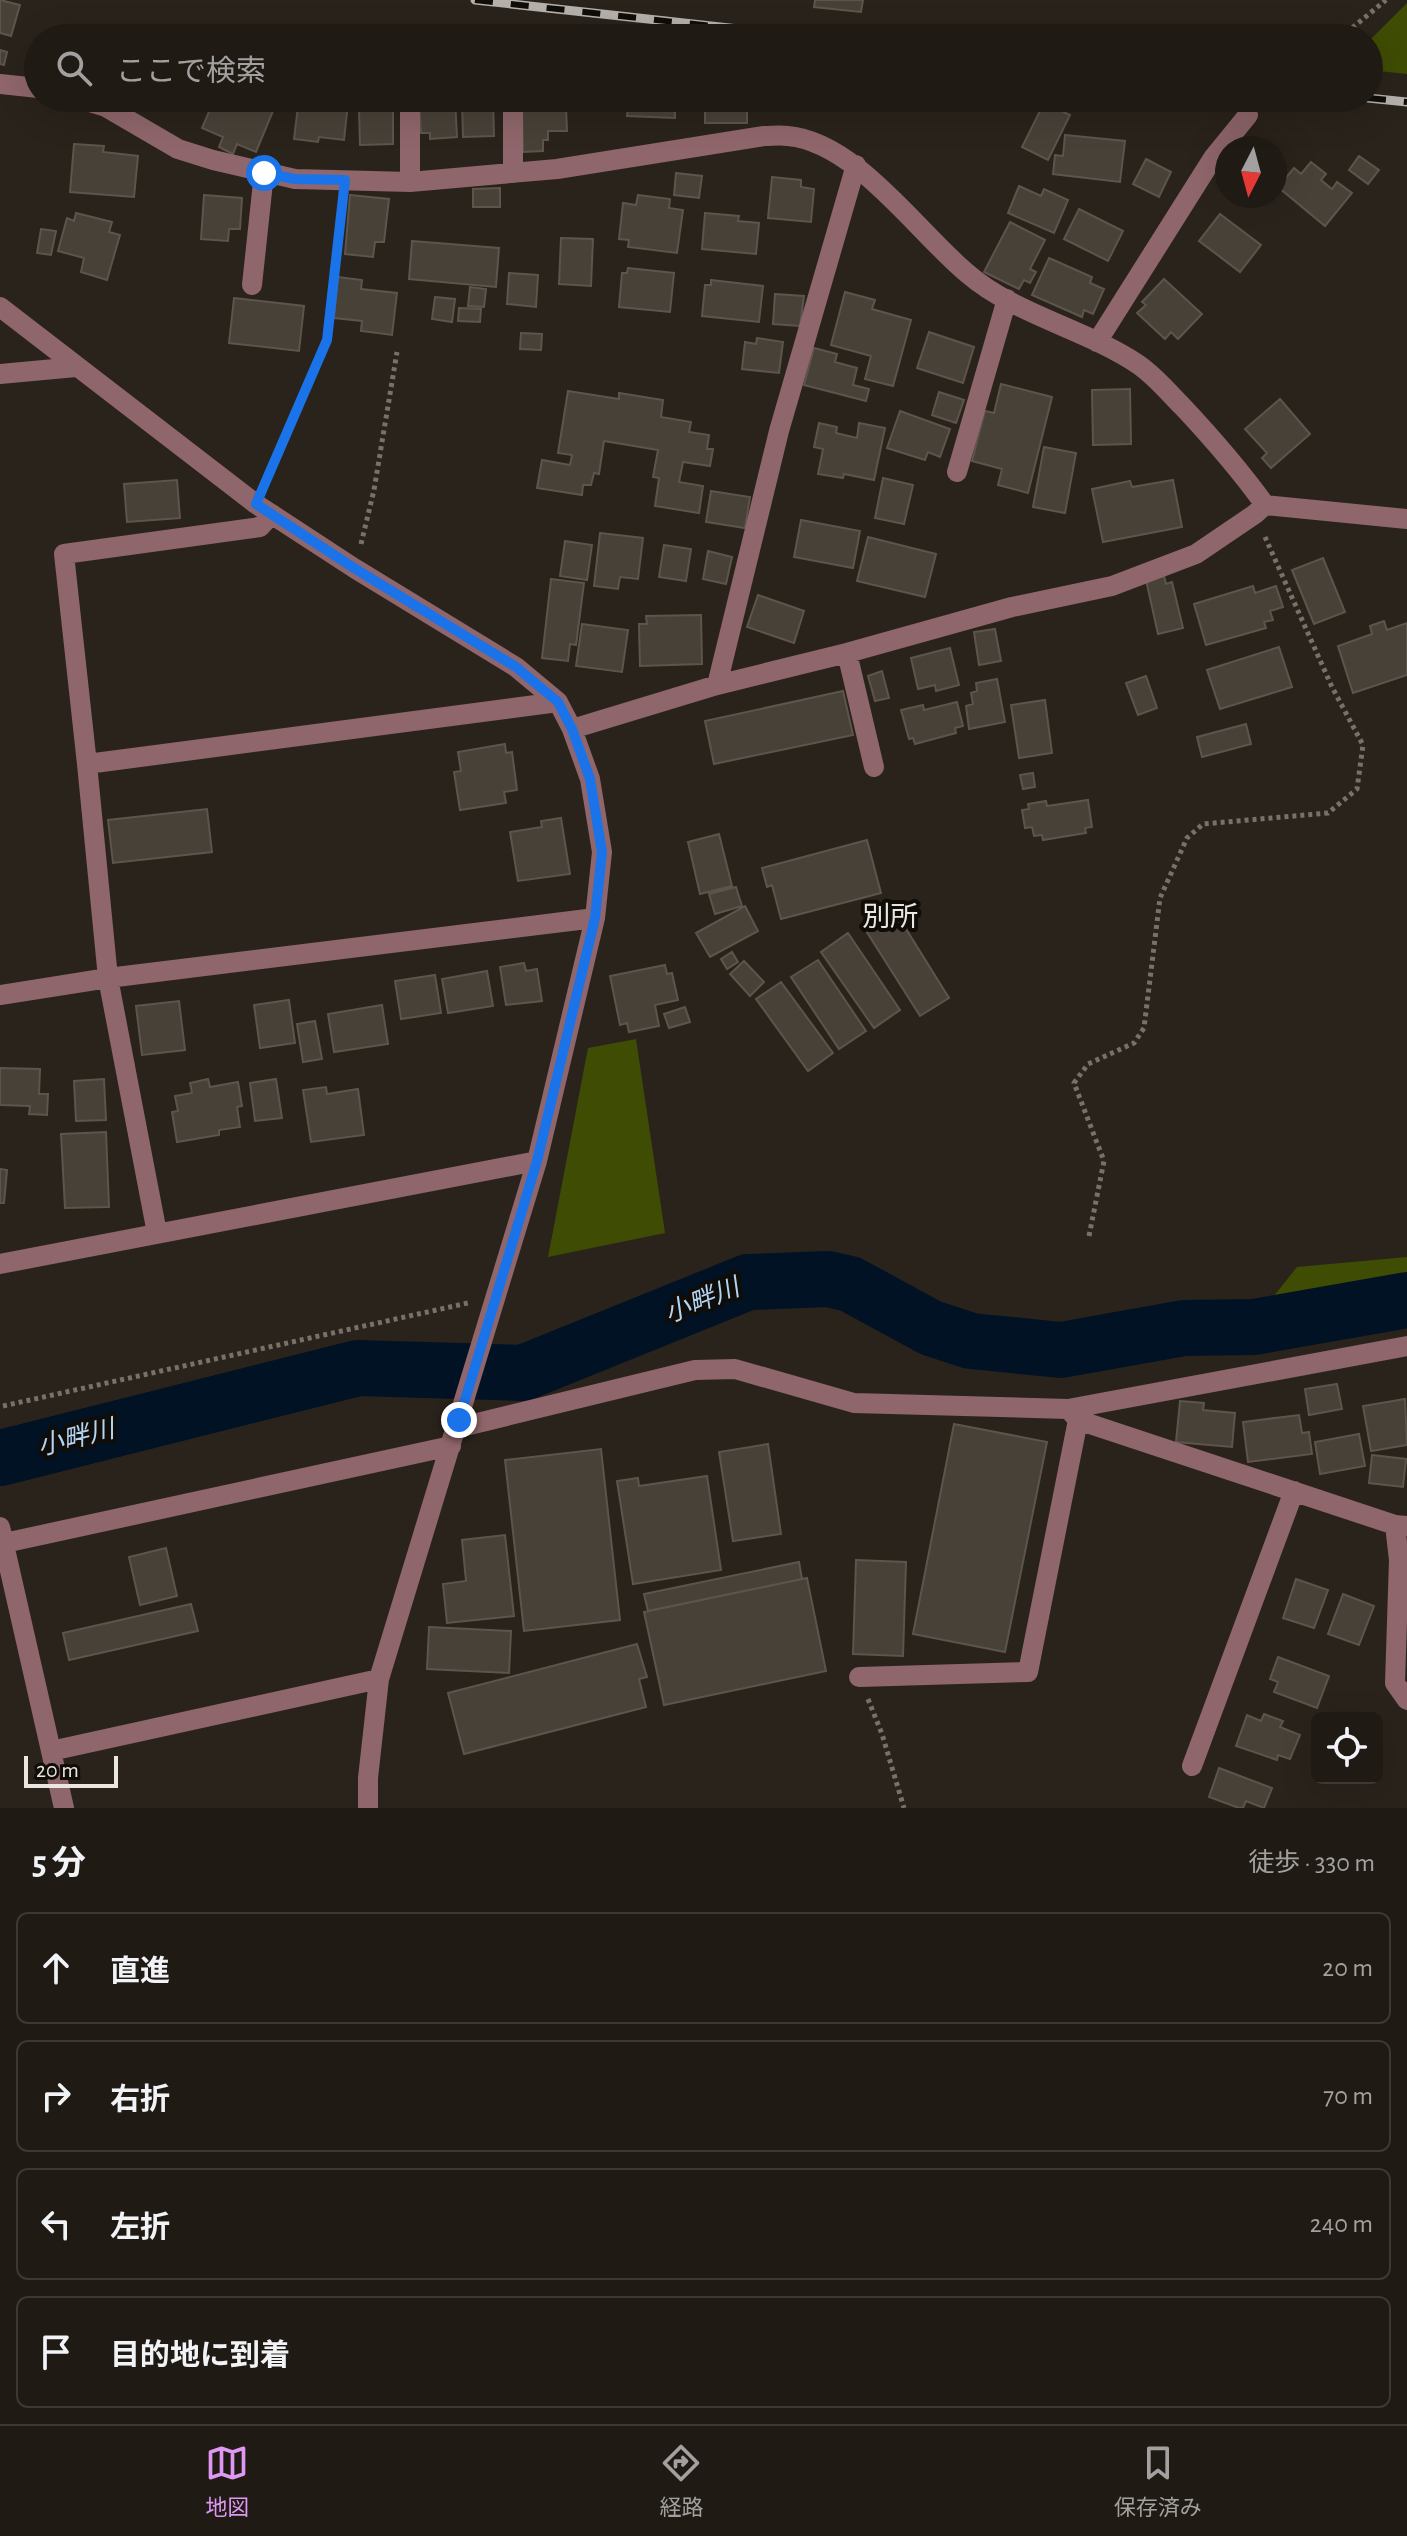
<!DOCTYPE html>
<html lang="ja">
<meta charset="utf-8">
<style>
:root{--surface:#201a14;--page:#2d2722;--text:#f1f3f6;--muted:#a2a1a0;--line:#3d3834;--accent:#de98f3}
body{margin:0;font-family:"Alegreya Sans","Noto Sans JP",sans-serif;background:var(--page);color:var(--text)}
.controls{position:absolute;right:24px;bottom:24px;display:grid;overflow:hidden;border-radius:12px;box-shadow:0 8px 32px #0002}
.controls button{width:72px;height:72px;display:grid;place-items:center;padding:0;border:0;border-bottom:2px solid var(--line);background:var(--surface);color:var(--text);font:40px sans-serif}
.compass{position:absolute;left:1215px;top:136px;width:72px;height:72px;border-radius:50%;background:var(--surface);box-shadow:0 8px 32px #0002;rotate:186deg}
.scale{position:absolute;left:24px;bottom:20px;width:94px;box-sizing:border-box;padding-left:8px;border:4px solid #eae6e0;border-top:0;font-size:22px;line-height:28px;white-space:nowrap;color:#eae6e0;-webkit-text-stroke:6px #100d09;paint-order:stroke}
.stop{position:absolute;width:24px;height:24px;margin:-18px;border:6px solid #1a73e8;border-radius:50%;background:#fff}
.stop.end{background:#1a73e8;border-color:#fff;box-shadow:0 2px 8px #0008}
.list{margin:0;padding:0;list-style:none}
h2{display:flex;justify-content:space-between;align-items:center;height:104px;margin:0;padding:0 32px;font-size:34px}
h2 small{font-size:26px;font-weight:400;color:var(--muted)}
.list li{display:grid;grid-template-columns:52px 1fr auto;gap:24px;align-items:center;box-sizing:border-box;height:112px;margin:0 16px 16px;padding:0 16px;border:2px solid var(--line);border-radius:12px}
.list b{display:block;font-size:30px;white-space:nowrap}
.list em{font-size:26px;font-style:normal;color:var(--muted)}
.icon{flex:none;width:44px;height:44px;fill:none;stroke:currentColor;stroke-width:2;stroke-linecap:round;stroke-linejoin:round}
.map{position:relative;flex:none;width:1407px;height:1808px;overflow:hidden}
.search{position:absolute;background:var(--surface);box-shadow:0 8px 32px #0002;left:24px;right:24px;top:24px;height:88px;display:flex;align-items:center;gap:20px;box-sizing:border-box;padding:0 28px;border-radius:44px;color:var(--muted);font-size:30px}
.sheet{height:616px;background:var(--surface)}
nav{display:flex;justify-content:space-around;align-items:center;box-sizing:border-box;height:112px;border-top:2px solid var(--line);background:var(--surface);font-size:22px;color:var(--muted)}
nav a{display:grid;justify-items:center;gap:4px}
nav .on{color:var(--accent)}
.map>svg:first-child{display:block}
</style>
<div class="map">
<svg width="1407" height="1808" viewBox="0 0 1407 1808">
<rect width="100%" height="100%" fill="#2a231b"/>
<!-- green -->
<path fill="#3f4c03" d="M 1407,3 L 1407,74 L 1369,70 L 1369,41 Z
M 636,1039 L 665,1233 L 548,1257 L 588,1048 Z
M 1407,1257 L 1407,1320 L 1234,1346 L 1297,1267 Z"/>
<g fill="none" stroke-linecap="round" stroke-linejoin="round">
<!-- river -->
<path stroke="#001224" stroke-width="56" d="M 0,1458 L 358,1368 L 523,1373 L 748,1282 L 828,1279 L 850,1284 L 931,1328 L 971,1341 L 1061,1350 L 1184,1328 L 1254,1327 L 1407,1300"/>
</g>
<!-- building -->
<path fill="#484138" stroke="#5d554c" stroke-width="2" d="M 0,0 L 20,5 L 11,36 L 0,33 Z
M 815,0 L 863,0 L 861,12 L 814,7 Z
M 189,30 L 191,38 L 162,38 Z
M 0,50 L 7,52 L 4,65 L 0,64 Z
M 156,98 L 175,98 L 174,105 L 156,103 Z
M 215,98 L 225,98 L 254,110 L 256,104 L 273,111 L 256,152 L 237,144 L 233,154 L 219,147 L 223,137 L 202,128 Z
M 299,98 L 320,98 L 320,100 L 348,103 L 344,140 L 319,137 L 318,142 L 294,139 Z
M 618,98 L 675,98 L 675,118 L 627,116 L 628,109 L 618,109 Z
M 708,98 L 747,98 L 747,123 L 705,123 L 705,105 L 708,105 Z
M 455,99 L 457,137 L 430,139 L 430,133 L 421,133 L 419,101 Z
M 493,99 L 494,136 L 463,137 L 462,100 Z
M 1044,103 L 1070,115 L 1048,160 L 1022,147 Z
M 566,106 L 567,131 L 548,131 L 548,140 L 543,140 L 543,151 L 523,152 L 522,107 Z
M 393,108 L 393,144 L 360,145 L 359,109 Z
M 1065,135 L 1125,141 L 1120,182 L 1053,174 L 1055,155 L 1063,156 Z
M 74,144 L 104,146 L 103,152 L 138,156 L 134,197 L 70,192 Z
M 1359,156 L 1379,170 L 1368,184 L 1349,170 Z
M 1146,159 L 1171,172 L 1159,197 L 1133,184 Z
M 1311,162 L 1326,174 L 1321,180 L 1332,189 L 1337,182 L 1352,193 L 1325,226 L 1278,187 L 1294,168 L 1301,174 Z
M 676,173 L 702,176 L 699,198 L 674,195 Z
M 772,177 L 801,180 L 801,187 L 814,189 L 811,222 L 768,218 Z
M 1019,186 L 1041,196 L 1044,189 L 1068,200 L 1054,233 L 1008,213 Z
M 500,188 L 500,207 L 473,207 L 473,189 Z
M 204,195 L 242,198 L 240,229 L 229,229 L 228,241 L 201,239 Z
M 350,195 L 389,199 L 384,242 L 375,242 L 373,257 L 345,254 Z
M 638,195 L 670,199 L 669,208 L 683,210 L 677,253 L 628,247 L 629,240 L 619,239 L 623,203 L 636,205 Z
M 1079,209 L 1123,231 L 1108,261 L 1064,239 Z
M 76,213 L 112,222 L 109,232 L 120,235 L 107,280 L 81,272 L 84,258 L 58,251 L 67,218 L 74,221 Z
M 705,213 L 739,216 L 738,221 L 759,223 L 756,254 L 702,249 Z
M 1220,214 L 1261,245 L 1240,272 L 1199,241 Z
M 1010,222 L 1045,240 L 1030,269 L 1036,272 L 1030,283 L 1024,280 L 1019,289 L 984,272 Z
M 41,229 L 56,231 L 51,255 L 37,253 Z
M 561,238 L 593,239 L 591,286 L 559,284 Z
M 412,241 L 499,248 L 496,287 L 409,279 Z
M 1049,258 L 1092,277 L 1090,283 L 1104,289 L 1093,314 L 1084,310 L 1082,317 L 1032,295 Z
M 628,268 L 674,273 L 670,312 L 619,307 L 622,273 L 627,273 Z
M 509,273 L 538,275 L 536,307 L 507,304 Z
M 338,277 L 362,280 L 361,289 L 397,293 L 392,335 L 361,331 L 362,321 L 334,318 Z
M 1164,279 L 1202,314 L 1178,339 L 1171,332 L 1165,339 L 1137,313 L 1146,305 L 1142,302 Z
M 711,280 L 763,286 L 759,322 L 702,316 L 705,285 L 711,285 Z
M 470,287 L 486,289 L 484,307 L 468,306 Z
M 845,292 L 875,300 L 872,309 L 911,320 L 893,386 L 865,379 L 871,356 L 831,345 Z
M 775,294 L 804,296 L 800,326 L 773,324 Z
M 435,297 L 455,299 L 452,322 L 432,319 Z
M 234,298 L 304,306 L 299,351 L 229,343 Z
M 459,308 L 481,309 L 480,322 L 458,321 Z
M 929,332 L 974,347 L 963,383 L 917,368 Z
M 521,333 L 542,334 L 541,350 L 520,349 Z
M 757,338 L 783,342 L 779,373 L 742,369 L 745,342 L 756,344 Z
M 814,348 L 837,354 L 835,362 L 857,368 L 853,385 L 869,389 L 866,401 L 804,385 Z
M 1001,384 L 1052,397 L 1028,493 L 998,485 L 1002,469 L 972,461 L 985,411 L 994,413 Z
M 1130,389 L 1131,444 L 1093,445 L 1092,390 Z
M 568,391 L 619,399 L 619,393 L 663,400 L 661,417 L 691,422 L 689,432 L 709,435 L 707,449 L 713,449 L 710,466 L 683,462 L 679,482 L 703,486 L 699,513 L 655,506 L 659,478 L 653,477 L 658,450 L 604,441 L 599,474 L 594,473 L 591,485 L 583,485 L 582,495 L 537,488 L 542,460 L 570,465 L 572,455 L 558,453 Z
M 939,392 L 964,400 L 956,423 L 932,415 Z
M 1280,399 L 1310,434 L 1271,468 L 1262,458 L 1267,453 L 1245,429 Z
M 900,411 L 950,429 L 940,457 L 928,452 L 925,460 L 887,448 Z
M 819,423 L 837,427 L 836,433 L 857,438 L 859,423 L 885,428 L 874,480 L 844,474 L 843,478 L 818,474 L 823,449 L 814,447 Z
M 1044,447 L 1076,453 L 1065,513 L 1033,507 Z
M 883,478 L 913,485 L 904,524 L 875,518 Z
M 177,480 L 180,518 L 127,522 L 124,484 Z
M 1173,480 L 1182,527 L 1103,542 L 1092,489 L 1130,481 L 1132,487 Z
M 711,491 L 750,497 L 745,528 L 706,522 Z
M 801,520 L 860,531 L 853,568 L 794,557 Z
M 600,533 L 643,538 L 638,579 L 620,577 L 618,589 L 594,586 Z
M 868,537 L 936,554 L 925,597 L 857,581 Z
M 565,541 L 592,545 L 587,580 L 560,576 Z
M 664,545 L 691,549 L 686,581 L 659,577 Z
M 708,551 L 732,557 L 726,584 L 703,579 Z
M 1323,558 L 1345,612 L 1314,624 L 1292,570 Z
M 1164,576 L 1166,584 L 1172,582 L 1183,628 L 1158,634 L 1146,580 Z
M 551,579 L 584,583 L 576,645 L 570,644 L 568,661 L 542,658 Z
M 1253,586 L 1255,593 L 1276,586 L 1283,607 L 1270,611 L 1273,620 L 1264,622 L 1266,628 L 1206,645 L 1194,604 Z
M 758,595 L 804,611 L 794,643 L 747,627 Z
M 701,615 L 702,664 L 640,666 L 639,624 L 647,624 L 646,616 Z
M 1384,621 L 1387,630 L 1407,623 L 1407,675 L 1353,693 L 1338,646 L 1372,634 L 1370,626 Z
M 582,624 L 628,630 L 622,672 L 576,666 Z
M 995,629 L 1001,661 L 979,665 L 974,632 Z
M 1279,647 L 1292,687 L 1220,709 L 1207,670 Z
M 950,648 L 959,685 L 936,691 L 935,685 L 918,689 L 911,658 Z
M 882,671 L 889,698 L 875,701 L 868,676 Z
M 1146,676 L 1157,708 L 1138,715 L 1126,683 Z
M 997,679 L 1005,722 L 969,729 L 966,706 L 973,704 L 971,693 L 977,691 L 976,683 Z
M 843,691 L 853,735 L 714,764 L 705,721 Z
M 1045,700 L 1052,753 L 1019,758 L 1011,705 Z
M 957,702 L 963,726 L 955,728 L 956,733 L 915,744 L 913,738 L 909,739 L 901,710 L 923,705 L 924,710 Z
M 1246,724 L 1251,744 L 1202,757 L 1197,737 Z
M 505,744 L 506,753 L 512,752 L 517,790 L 504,792 L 506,803 L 460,810 L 454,772 L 461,771 L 458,752 Z
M 1033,773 L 1035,787 L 1023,789 L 1020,775 Z
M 1088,800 L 1092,827 L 1085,828 L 1086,833 L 1043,840 L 1042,835 L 1034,836 L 1032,827 L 1025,828 L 1022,810 L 1029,809 L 1028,804 L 1046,801 L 1047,806 Z
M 207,809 L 212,852 L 113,863 L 108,820 Z
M 561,818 L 570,874 L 518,881 L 510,832 L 542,827 L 541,821 Z
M 719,834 L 732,886 L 700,894 L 688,842 Z
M 867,840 L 881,893 L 781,919 L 772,885 L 767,887 L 762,868 Z
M 736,887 L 742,906 L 715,914 L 709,894 Z
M 745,906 L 758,931 L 710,957 L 696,933 Z
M 893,908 L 949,998 L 920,1016 L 863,926 Z
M 848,933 L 900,1010 L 874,1028 L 821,952 Z
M 732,952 L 738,962 L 727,969 L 721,959 Z
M 818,960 L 866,1031 L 839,1049 L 791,977 Z
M 744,961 L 764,982 L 750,996 L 730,974 Z
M 524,963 L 526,971 L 537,969 L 542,1001 L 506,1005 L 500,967 Z
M 665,965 L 667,974 L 672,973 L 678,1000 L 655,1005 L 659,1026 L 629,1032 L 627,1023 L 620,1025 L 610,976 Z
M 487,971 L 493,1006 L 448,1013 L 442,979 Z
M 435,975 L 441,1013 L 401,1019 L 395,981 Z
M 781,982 L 833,1053 L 808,1071 L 756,999 Z
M 289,1000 L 295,1043 L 260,1048 L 254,1005 Z
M 179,1001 L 185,1050 L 142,1055 L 136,1006 Z
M 382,1005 L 388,1044 L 334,1052 L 328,1014 Z
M 685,1007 L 690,1022 L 669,1028 L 664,1014 Z
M 315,1021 L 322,1059 L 303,1062 L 297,1024 Z
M 0,1068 L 40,1069 L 39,1094 L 48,1094 L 47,1115 L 29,1114 L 30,1106 L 0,1105 Z
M 104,1079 L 106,1120 L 76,1121 L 74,1081 Z
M 208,1079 L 210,1087 L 238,1082 L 242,1106 L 237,1107 L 240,1127 L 219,1130 L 219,1135 L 177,1142 L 172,1112 L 178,1111 L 175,1096 L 192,1093 L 190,1083 Z
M 276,1079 L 282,1118 L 255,1121 L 250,1083 Z
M 326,1087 L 327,1094 L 358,1089 L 364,1135 L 311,1142 L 303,1090 Z
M 106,1132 L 109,1207 L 65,1208 L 61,1134 Z
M 0,1169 L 7,1170 L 4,1203 L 0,1203 Z
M 1337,1384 L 1342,1409 L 1309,1415 L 1305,1389 Z
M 1405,1399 L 1407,1445 L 1371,1451 L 1363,1406 Z
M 1180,1401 L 1204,1403 L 1203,1410 L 1235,1413 L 1232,1447 L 1176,1442 Z
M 1299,1415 L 1302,1433 L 1309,1432 L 1312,1454 L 1248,1462 L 1243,1422 Z
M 954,1424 L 1047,1442 L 1005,1652 L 913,1634 Z
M 1359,1434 L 1365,1466 L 1320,1474 L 1315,1442 Z
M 768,1444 L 781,1534 L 733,1541 L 719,1452 Z
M 601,1449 L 620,1620 L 524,1631 L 505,1460 Z
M 1372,1455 L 1406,1459 L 1403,1487 L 1369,1483 Z
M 707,1476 L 721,1570 L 633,1584 L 617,1481 L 638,1478 L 639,1486 Z
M 505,1535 L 514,1616 L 447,1623 L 443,1584 L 466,1581 L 462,1540 Z
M 166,1548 L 177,1596 L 140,1605 L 129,1557 Z
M 856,1560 L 906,1562 L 903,1656 L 853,1654 Z
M 799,1562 L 802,1579 L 648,1611 L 644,1594 Z
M 807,1578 L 826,1671 L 664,1705 L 644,1612 Z
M 1296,1579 L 1328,1590 L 1314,1628 L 1283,1618 Z
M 1343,1594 L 1374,1606 L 1359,1645 L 1328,1634 Z
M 191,1604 L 198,1631 L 69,1660 L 63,1633 Z
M 429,1627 L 511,1631 L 509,1673 L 427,1669 Z
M 637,1644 L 647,1677 L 639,1679 L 646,1707 L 464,1754 L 448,1693 Z
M 1278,1657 L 1329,1676 L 1317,1708 L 1274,1692 L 1278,1682 L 1270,1679 Z
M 1264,1714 L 1283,1721 L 1280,1727 L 1300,1735 L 1290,1759 L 1278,1755 L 1277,1760 L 1236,1746 L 1247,1715 L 1261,1721 Z
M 1219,1768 L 1272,1788 L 1264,1808 L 1246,1801 L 1243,1808 L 1239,1808 L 1209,1797 Z"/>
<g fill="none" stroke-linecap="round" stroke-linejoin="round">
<!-- path -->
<path stroke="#77716a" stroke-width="5" stroke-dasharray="4 4" stroke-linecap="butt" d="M 1340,38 L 1386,0
M 266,481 L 327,340 L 342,205
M 361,544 L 374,490 L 397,352
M 1089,1236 L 1104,1161 L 1074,1083 L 1088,1064 L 1134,1043 L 1144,1028 L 1160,898 L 1187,838 L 1203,824 L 1328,813 L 1357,789 L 1363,745 L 1332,687 L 1265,537
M 3,1406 L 468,1303
M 868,1699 L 882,1734 L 904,1808"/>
<!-- minor -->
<path stroke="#8f666b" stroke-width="20" d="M 0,84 L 38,88
M 76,98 L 106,107 L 178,149 L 213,160 L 295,179 L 410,182 L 557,169 L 764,136 C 772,136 780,135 788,136 C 856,142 918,233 968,274 C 1014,314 1088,330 1139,365 C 1156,377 1169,393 1183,407 C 1212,438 1240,470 1265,505 L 1407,519
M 410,98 L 410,182
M 513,98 L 513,173
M 252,285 L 264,173
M 0,307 L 256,504 L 354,568 L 516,667 L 558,702 L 572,729 L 590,779 L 602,852 L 595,918 L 537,1161 L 379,1679 L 368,1778 L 368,1808
M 1097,342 L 1213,158 L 1248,115
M 0,374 L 76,367
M 957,472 L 1007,299
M 847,653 L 874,767
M 717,685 L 779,431 L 856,165
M 572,729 L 717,685 L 847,653 L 1012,607 L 1112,586 L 1196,554 L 1255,514 L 1265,505
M 87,764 L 64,554 L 260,527 L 272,514
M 0,995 L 108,978 L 595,918
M 157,1233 L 108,978 L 87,764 L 558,702
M 0,1264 L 537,1161
M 1071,1412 L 1078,1420 L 1102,1428 L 1395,1525 L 1407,1526
M 457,1428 L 695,1370 L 735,1369 L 854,1403 L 1068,1409 L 1407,1346
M 1395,1525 L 1399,1560 L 1395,1683 L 1407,1700
M 0,1527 L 64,1808
M 0,1544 L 451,1446
M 859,1677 L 1028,1672 L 1078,1420
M 51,1751 L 379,1679
M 1192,1766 L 1294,1491"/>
<!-- rail casing -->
<g stroke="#b5b0aa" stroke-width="9">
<path id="rail" d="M 475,0 L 821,38
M 1368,98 L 1407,102"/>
</g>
<!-- rail -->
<use href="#rail" stroke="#100d09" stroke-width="6" stroke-dasharray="18" stroke-linecap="butt"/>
</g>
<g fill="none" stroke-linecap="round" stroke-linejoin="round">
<!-- route -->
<path stroke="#1a73e8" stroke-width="10" d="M 264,173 L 295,179 L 345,180 L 327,340 L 256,504 L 354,568 L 516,667 L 558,702 L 572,729 L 590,779 L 602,852 L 595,918 L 537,1161 L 459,1420"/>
</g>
<g text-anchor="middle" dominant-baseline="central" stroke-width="8" stroke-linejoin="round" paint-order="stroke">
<!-- water labels -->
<g font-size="26" font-style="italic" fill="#b2d5f6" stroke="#100d09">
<text transform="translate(702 1301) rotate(-22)">小畔川</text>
<text transform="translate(76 1438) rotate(-14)">小畔川</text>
</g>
<!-- quarter labels -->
<g font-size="28" fill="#eae6e0" stroke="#100d09">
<text x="890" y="918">別所</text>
</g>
</g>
</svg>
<div class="controls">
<button><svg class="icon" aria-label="locate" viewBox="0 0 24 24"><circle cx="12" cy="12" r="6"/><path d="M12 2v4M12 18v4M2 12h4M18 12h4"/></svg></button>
</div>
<svg class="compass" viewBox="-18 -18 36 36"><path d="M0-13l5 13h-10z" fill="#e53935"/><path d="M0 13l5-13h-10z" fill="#a2a1a0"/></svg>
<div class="scale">20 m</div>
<div class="stop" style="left:264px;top:173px"></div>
<div class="stop end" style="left:459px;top:1420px"></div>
<div class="search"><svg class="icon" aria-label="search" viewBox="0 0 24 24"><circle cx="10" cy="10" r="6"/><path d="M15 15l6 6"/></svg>ここで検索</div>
</div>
<section class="sheet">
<h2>5 分<small>徒歩 · 330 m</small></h2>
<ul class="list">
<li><svg class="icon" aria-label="ahead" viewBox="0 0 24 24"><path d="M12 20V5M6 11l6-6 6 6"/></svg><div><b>直進</b></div><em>20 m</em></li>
<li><svg class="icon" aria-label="right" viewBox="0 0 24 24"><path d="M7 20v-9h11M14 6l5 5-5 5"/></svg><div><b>右折</b></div><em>70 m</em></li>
<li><svg class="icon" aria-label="left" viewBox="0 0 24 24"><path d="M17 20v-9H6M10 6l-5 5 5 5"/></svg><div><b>左折</b></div><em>240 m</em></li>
<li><svg class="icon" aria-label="arrive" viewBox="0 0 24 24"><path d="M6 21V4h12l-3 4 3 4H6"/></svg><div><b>目的地に到着</b></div></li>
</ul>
</section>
<nav>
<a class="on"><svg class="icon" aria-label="map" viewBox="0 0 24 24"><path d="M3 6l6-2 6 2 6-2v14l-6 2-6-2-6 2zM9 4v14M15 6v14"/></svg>地図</a>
<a><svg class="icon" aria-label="directions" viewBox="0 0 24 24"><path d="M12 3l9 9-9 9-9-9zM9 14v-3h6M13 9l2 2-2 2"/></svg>経路</a>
<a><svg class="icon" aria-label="saved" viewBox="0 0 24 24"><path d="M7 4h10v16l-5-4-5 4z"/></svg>保存済み</a>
</nav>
